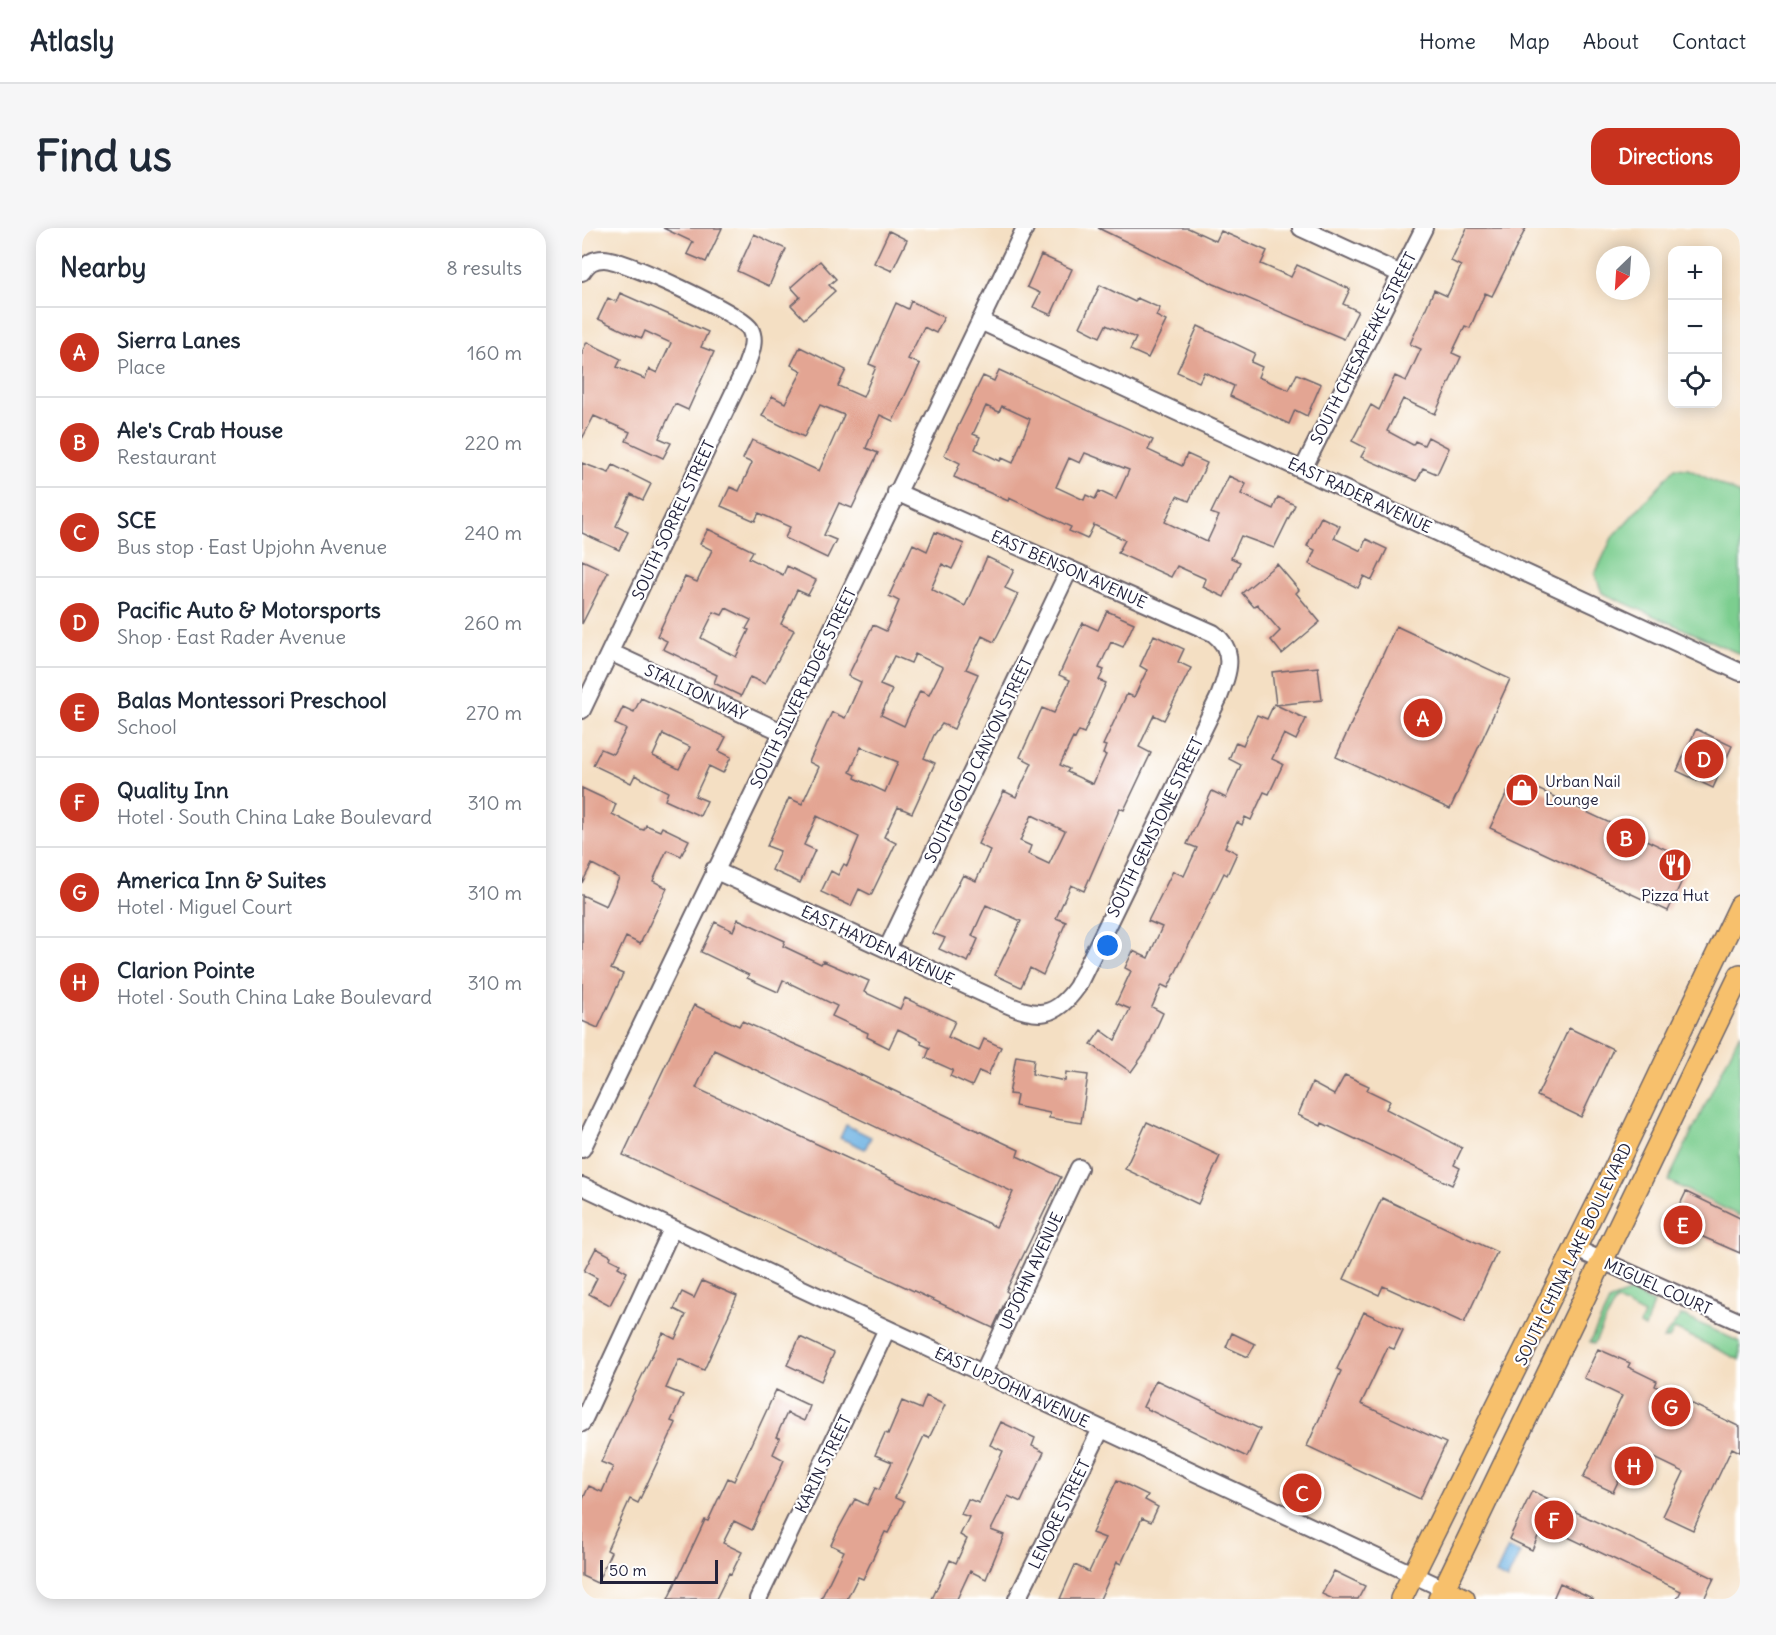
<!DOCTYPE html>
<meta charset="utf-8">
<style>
:root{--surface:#fff;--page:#f6f6f7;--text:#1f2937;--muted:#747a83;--line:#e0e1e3;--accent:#c8321e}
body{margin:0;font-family:Delius,sans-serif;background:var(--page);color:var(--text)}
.controls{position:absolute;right:18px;top:18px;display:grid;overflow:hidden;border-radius:12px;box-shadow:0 3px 15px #0003}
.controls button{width:54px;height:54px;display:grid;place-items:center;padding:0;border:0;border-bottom:2px solid var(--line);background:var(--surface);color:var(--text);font:30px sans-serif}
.compass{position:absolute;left:1014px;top:18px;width:54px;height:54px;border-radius:50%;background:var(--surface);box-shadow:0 3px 15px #0003;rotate:205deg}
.scale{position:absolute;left:18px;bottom:15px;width:118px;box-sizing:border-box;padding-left:6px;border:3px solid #22223b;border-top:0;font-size:16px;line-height:21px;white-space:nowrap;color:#22223b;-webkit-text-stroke:4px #fff;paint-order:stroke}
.you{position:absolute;left:526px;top:718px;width:21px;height:21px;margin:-15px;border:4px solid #fff;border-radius:50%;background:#1a73e8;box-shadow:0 0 0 9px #1a73e833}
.badge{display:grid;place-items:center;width:39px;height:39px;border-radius:50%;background:var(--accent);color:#fff;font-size:20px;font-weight:700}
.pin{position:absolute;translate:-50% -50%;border:3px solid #fff;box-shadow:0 2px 6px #0006}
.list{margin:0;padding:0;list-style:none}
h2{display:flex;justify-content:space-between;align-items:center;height:78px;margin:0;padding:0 24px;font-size:26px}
h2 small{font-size:20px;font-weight:400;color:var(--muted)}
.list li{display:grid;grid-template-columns:39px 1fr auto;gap:18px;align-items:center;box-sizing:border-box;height:90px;padding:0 24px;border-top:2px solid var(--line)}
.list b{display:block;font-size:22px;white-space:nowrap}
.list p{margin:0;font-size:20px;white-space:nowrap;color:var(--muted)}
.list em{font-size:20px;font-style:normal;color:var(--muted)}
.icon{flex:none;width:33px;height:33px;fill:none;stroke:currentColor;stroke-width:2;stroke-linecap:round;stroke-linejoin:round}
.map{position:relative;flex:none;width:1158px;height:1371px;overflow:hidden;border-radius:18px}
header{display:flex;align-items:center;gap:36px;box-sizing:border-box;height:84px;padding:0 30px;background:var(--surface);border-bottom:2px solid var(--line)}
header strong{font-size:28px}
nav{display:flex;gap:33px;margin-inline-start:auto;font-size:21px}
.intro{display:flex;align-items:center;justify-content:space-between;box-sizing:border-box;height:144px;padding:0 36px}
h1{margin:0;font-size:42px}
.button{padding:15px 27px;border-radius:18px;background:var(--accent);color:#fff;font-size:21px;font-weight:700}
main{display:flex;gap:36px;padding:0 36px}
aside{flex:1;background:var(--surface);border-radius:18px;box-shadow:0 3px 15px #0003}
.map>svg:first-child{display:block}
</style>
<header>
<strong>Atlasly</strong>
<nav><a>Home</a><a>Map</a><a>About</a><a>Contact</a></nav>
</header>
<div class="intro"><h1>Find us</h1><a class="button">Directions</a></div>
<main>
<aside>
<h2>Nearby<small>8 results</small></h2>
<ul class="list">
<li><span class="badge">A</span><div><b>Sierra Lanes</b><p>Place</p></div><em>160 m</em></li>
<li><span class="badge">B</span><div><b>Ale's Crab House</b><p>Restaurant</p></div><em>220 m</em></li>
<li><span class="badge">C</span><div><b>SCE</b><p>Bus stop · East Upjohn Avenue</p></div><em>240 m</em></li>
<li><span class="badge">D</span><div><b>Pacific Auto &amp; Motorsports</b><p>Shop · East Rader Avenue</p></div><em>260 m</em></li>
<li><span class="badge">E</span><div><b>Balas Montessori Preschool</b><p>School</p></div><em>270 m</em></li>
<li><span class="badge">F</span><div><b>Quality Inn</b><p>Hotel · South China Lake Boulevard</p></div><em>310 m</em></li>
<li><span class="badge">G</span><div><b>America Inn &amp; Suites</b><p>Hotel · Miguel Court</p></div><em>310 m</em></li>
<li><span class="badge">H</span><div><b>Clarion Pointe</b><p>Hotel · South China Lake Boulevard</p></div><em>310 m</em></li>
</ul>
</aside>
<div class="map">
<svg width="1158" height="1371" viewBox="0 0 1158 1371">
<rect width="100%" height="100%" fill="#fff"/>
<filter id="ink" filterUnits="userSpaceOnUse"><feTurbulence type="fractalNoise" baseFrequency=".0167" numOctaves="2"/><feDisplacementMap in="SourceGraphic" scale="12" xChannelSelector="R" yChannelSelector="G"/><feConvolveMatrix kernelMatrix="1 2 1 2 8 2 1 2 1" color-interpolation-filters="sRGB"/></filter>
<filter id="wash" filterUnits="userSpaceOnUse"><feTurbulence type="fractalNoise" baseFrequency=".008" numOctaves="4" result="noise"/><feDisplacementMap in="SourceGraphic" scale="24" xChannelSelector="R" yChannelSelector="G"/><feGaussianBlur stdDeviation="1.35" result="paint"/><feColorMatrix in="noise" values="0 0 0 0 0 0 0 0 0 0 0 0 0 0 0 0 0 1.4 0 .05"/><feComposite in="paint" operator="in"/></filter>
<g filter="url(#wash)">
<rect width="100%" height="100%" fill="#f4dfc3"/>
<!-- green -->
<path fill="#7bce8f" stroke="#4e7865" stroke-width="1.5" d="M 1093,240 L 1106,241 L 1158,266 L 1158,426 L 1020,365 L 1013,346 L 1030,310 Z
M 1158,805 L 1158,988 L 1086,953 Z
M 1049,1064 L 1071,1075 L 1063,1100 L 1058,1097 L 1062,1087 L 1034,1072 L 1012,1116 L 1008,1114 L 1028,1072 Z
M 1099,1087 L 1158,1114 L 1158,1132 L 1093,1101 L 1087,1111 L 1081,1111 Z"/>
<!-- water -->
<path fill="#6cb1e2" stroke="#476a8e" stroke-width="1.5" d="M 264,897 L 289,909 L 283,921 L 258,910 Z
M 926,1320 L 938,1325 L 925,1352 L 914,1346 Z"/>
<g id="blocks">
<!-- building -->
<path fill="#e3a593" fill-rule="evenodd" d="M 81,0 L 140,0 L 124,34 L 105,26 L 111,14 Z
M 516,0 L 606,0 L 634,13 L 639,3 L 685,23 L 679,36 L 709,49 L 715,37 L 768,61 L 761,76 L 776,83 L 762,111 L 632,56 Z
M 885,0 L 944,0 L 910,68 L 903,65 L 888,100 L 883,98 L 870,125 L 879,129 L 853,186 L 821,171 L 805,203 L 831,217 L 833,213 L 842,217 L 846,209 L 867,220 L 855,246 L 841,240 L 835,253 L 779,229 L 784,220 L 770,213 L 789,177 L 797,182 L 813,148 L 824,153 L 839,121 L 828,116 L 852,62 L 865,68 L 879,38 L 869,33 Z
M 307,3 L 325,12 L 310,43 L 292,35 Z
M 172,6 L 204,21 L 187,58 L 155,43 Z
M 459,27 L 490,41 L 469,87 L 451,79 L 458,65 L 445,59 Z
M 238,33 L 254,51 L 247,57 L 253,63 L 222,91 L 209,77 L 218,69 L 209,59 Z
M 518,57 L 553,74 L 555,70 L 578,80 L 574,88 L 584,93 L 566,130 L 548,122 L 554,110 L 524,97 L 518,109 L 498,99 Z
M 38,65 L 126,104 L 119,119 L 132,124 L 106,182 L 93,176 L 77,210 L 89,215 L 81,230 L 44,213 L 48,204 L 12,188 L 0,211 L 0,124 L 5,114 L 39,131 L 35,139 L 63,151 L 67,141 L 75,145 L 89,115 L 63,103 L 60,110 L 51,107 L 16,91 L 26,70 L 34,74 Z
M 329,73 L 362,89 L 354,105 L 342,99 L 326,131 L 338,136 L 311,193 L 298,187 L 284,220 L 296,225 L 288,242 L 270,280 L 257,275 L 242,307 L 254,312 L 245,330 L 203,310 L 208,299 L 177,285 L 173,293 L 139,278 L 148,259 L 157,263 L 170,235 L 161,231 L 170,212 L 237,243 L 262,187 L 238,177 L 222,209 L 180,188 L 190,168 L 203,175 L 220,143 L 209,137 L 218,119 L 264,142 L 256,158 L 281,169 L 294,139 L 287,136 L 314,75 L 326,81 Z
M 616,98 L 673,125 L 669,134 L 680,139 L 676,149 L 707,162 L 715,146 L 739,156 L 725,188 L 713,182 L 707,196 L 648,168 L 652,158 L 622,144 L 617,154 L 595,144 Z
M 417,142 L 571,212 L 566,222 L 600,238 L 605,226 L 625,235 L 607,273 L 595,268 L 583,294 L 625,314 L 637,288 L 629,285 L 647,248 L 664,256 L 659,266 L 691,281 L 696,269 L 713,277 L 692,320 L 659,308 L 649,330 L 658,334 L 642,369 L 621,359 L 624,351 L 595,338 L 589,349 L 536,325 L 543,312 L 512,297 L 505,311 L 487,303 L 489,299 L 427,270 L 426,273 L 372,249 L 378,235 L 362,227 L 401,148 L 412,153 ZM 404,178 L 417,184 L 420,178 L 448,191 L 431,235 L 420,230 L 418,233 L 393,221 L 398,209 L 391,206 ZM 503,225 L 547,242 L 534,271 L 517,263 L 513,271 L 504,267 L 502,272 L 474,259 L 487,230 L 498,235 Z
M 0,235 L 27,245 L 31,237 L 69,256 L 61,272 L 49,266 L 34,298 L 46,304 L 37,322 L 0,305 Z
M 739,289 L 758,298 L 752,310 L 779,323 L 784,311 L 805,321 L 790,352 L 782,348 L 776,360 L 727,336 L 733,322 L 725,318 Z
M 126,301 L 171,323 L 167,330 L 201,347 L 205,338 L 234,352 L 226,367 L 215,362 L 199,396 L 212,402 L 183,456 L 168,449 L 159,468 L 132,455 L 135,447 L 81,421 L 85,413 L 75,408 L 103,349 L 115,354 L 130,322 L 118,316 ZM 144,380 L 169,392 L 164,401 L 167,402 L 154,429 L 119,410 L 132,384 L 140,387 Z
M 353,304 L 382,316 L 370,341 L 360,336 L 349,361 L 383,378 L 405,329 L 432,342 L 423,360 L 436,366 L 412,414 L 400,408 L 384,441 L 396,446 L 372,501 L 360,496 L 352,507 L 342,530 L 353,535 L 330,585 L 316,579 L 302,609 L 314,615 L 289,667 L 277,661 L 269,678 L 239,664 L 249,643 L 256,647 L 262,636 L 265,638 L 277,609 L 235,588 L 222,617 L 233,622 L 218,655 L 190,642 L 198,623 L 185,618 L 207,570 L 220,576 L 237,539 L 227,534 L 250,484 L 263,490 L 279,454 L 266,448 L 291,397 L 304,403 L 317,373 L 307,368 L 331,316 L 345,323 ZM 333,426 L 361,439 L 347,467 L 338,463 L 322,498 L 299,487 L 310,462 L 298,457 L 312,428 L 329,435 ZM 279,519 L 316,534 L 303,564 L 273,550 L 274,547 L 268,544 Z
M 0,332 L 26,344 L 0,396 Z
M 695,336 L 717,362 L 714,365 L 738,394 L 700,426 L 689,412 L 698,403 L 675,376 L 672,379 L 660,365 Z
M 525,383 L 552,395 L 541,419 L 529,414 L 517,440 L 522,442 L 517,452 L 524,455 L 502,505 L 497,503 L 493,511 L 491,510 L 478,537 L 487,541 L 485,544 L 511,556 L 524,527 L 521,526 L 524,518 L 521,517 L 545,466 L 552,469 L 565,442 L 558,438 L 572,407 L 602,421 L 596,434 L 609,440 L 582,492 L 572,487 L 557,519 L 569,525 L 542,582 L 538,580 L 502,663 L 489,657 L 474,690 L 484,694 L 461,747 L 448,740 L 439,759 L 413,747 L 439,693 L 404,677 L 390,708 L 396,711 L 386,734 L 357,721 L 363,710 L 350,705 L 381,647 L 394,653 L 408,622 L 396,616 L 422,563 L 434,569 L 450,535 L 438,529 L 460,480 L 472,485 L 488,452 L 477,447 L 501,395 L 516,402 ZM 450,587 L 483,603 L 467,636 L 446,626 L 449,618 L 438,613 Z
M 814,398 L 928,451 L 868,581 L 754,529 Z
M 736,439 L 740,472 L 694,477 L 690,444 Z
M 59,470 L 144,509 L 137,523 L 149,529 L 141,545 L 127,538 L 113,568 L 125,573 L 118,588 L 83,572 L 86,564 L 53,547 L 49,555 L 11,537 L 19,521 L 31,526 L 44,501 L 33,496 L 41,479 L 52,484 ZM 81,506 L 108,519 L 97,541 L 71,528 Z
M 692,476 L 724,491 L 714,512 L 702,506 L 690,531 L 701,536 L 687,566 L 682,564 L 669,592 L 663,589 L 660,597 L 655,594 L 643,619 L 655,625 L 645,647 L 642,645 L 586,760 L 580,757 L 570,779 L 581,785 L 564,823 L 549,844 L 509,816 L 519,802 L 533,812 L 548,781 L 534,775 L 549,743 L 543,740 L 551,723 L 566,730 L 580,699 L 566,693 L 591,643 L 602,648 L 615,620 L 605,616 L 630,563 L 644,570 L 659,537 L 647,531 L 654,514 L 661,517 L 675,487 L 685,491 Z
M 1114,501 L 1150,518 L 1131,560 L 1095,543 Z
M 932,550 L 1109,633 L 1086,683 L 908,600 Z
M 0,560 L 34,576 L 30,586 L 58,601 L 62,602 L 64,597 L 78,603 L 80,599 L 107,612 L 99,628 L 85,622 L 71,653 L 85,660 L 58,716 L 44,709 L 29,741 L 41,746 L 16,800 L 0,793 L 0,667 L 24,678 L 37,650 L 10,636 L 0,655 Z
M 156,691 L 203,713 L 201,718 L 239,736 L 241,733 L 287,753 L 282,764 L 318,781 L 323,770 L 373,793 L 366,809 L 397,823 L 402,811 L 419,819 L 406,847 L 397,843 L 390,858 L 368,848 L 371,842 L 344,830 L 348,820 L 339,816 L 340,813 L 316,801 L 307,820 L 285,809 L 286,805 L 250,788 L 255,778 L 201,752 L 196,764 L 165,750 L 167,747 L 119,724 L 133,694 L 151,703 Z
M 112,777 L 157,798 L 160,793 L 226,822 L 437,922 L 435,928 L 479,949 L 424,1063 L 427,1065 L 411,1100 L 41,927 ZM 132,822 L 431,964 L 414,999 L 114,860 Z
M 987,800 L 1031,821 L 999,889 L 955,868 Z
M 434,828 L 452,831 L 450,846 L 483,853 L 484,844 L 506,847 L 499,895 L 467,890 L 468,885 L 433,878 L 435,867 L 427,866 Z
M 763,847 L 787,858 L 785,862 L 808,873 L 804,881 L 880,920 L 872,937 L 878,940 L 870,957 L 740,895 L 739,898 L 716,887 L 730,855 L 752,867 Z
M 565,894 L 638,928 L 616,976 L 543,941 Z
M 1104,964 L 1158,990 L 1158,1025 L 1089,995 Z
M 800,970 L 915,1024 L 882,1095 L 801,1058 L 797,1067 L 762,1051 Z
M 14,1020 L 29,1028 L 28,1031 L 38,1036 L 36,1039 L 45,1044 L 28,1077 L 7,1066 L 15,1050 L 2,1043 Z
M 120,1053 L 155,1068 L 122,1142 L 97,1131 L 84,1160 L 101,1167 L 89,1193 L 94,1195 L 56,1275 L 48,1271 L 25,1322 L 29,1324 L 15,1355 L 0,1348 L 0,1273 L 7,1258 L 20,1264 L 31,1239 L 19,1234 L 39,1191 L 81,1105 L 93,1111 L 104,1087 L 92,1081 L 100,1064 L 112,1070 Z
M 782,1084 L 821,1102 L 812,1121 L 806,1119 L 779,1176 L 864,1215 L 838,1271 L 725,1218 L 759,1143 L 755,1141 Z
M 650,1105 L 673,1116 L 666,1129 L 644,1119 Z
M 218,1109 L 252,1125 L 239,1153 L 205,1137 Z
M 1016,1121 L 1048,1135 L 1046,1139 L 1075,1153 L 1073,1158 L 1158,1199 L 1158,1224 L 1150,1220 L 1111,1302 L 1081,1288 L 1102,1244 L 1052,1220 L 1031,1264 L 1001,1250 L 1040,1168 L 1002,1150 Z
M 574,1152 L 678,1201 L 665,1229 L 561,1179 Z
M 194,1162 L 228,1178 L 222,1193 L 205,1185 L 194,1209 L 198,1210 L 191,1226 L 202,1232 L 170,1302 L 152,1293 L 141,1315 L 160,1324 L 149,1346 L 147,1345 L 134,1371 L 86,1371 L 123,1292 L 126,1293 L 146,1250 L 152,1253 Z
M 344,1168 L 363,1177 L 347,1210 L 342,1208 L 313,1270 L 322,1274 L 306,1305 L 303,1304 L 281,1351 L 276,1349 L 265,1371 L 239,1371 L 262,1323 L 249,1317 L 256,1302 L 273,1271 L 285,1277 L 293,1260 L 297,1262 L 310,1234 L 293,1227 L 303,1205 L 306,1206 L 320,1173 L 339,1181 Z
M 419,1194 L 453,1210 L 450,1218 L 462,1224 L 439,1274 L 426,1268 L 409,1302 L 422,1307 L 404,1351 L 388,1343 L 375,1371 L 350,1371 L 368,1332 L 374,1335 L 385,1311 L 378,1307 L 387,1289 L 379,1286 L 386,1271 L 397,1275 L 421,1223 L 408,1217 Z
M 535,1252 L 566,1267 L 563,1272 L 576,1279 L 569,1294 L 560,1290 L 539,1336 L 535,1334 L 518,1371 L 478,1371 L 493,1337 L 507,1344 L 523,1310 L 510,1305 Z
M 950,1263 L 1132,1350 L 1122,1371 L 1095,1371 L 1099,1363 L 961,1297 L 950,1322 L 927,1311 Z
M 752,1343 L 783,1358 L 776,1371 L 751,1371 L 740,1366 Z
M 978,1355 L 1012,1371 L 971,1371 Z"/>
</g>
</g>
<g filter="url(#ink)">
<use href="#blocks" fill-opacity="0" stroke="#6c646b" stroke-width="1.5"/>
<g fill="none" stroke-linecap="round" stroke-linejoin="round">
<!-- minor casing -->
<g stroke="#6c646b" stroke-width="20">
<path id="minor" d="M 719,0 L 819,46
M 0,44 C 6,35 11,31 22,31 C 41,31 159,86 168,101 C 175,113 167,129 163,141 L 0,482
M 398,93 L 1158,444
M 721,241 L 842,0
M 28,424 L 200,504
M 132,642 L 424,776 C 456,790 473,790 495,759 L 637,469 C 646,445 655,423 631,405 L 314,264
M 305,721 L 487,342
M 0,921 L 443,0
M 0,958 L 860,1360
M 994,1021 L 1158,1094
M 401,1145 L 497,940
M 0,1195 L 90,1001
M 176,1371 L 305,1101
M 435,1371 L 519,1201"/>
</g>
<!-- major casing -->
<g stroke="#6c646b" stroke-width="24">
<path id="major" d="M 860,1360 L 882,1371
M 819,1371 L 1032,942 L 1158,678
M 857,1371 L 1158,747"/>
</g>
<!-- minor -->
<use href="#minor" stroke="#fff" stroke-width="16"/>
<!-- major -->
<use href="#major" stroke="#f7c06c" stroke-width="21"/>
</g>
</g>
<!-- icons -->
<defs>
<g id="shop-disc" transform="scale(1.725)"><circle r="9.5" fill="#c8321e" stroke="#fff"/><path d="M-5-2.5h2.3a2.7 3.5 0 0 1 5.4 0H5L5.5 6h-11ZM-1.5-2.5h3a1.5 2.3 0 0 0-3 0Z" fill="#fff"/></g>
<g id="restaurant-disc" transform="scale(1.725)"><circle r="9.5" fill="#c8321e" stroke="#fff"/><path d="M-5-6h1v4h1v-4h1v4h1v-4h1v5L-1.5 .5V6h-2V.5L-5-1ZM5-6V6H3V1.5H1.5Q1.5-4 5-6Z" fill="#fff"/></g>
</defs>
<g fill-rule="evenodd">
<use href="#shop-disc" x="940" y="562"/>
<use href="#restaurant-disc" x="1093" y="637"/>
</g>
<g text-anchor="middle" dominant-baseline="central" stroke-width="4.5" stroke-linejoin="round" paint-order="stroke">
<!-- street labels -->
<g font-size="16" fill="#22223b" stroke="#fff">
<text transform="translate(781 120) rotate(-63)">SOUTH CHESAPEAKE STREET</text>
<text transform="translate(778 267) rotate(25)">EAST RADER AVENUE</text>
<text transform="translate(91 292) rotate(-65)">SOUTH SORREL STREET</text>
<text transform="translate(487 341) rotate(24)">EAST BENSON AVENUE</text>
<text transform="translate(221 460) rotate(-64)">SOUTH SILVER RIDGE STREET</text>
<text transform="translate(114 464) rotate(25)">STALLION WAY</text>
<text transform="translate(396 532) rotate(-64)">SOUTH GOLD CANYON STREET</text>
<text transform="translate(573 599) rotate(-64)">SOUTH GEMSTONE STREET</text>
<text transform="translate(296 717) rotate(25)">EAST HAYDEN AVENUE</text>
<text transform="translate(991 1026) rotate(-64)">SOUTH CHINA LAKE BOULEVARD</text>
<text transform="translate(449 1043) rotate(-65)">UPJOHN AVENUE</text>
<text transform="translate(1076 1058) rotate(24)">MIGUEL COURT</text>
<text transform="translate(430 1159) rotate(25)">EAST UPJOHN AVENUE</text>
<text transform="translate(241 1236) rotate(-64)">KARIN STREET</text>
<text transform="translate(477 1286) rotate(-64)">LENORE STREET</text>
</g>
<!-- poi labels -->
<g font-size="16" fill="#22223b" stroke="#fff" text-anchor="start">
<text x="963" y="553">Urban Nail<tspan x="963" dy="18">Lounge</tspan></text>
<text x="1093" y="667" text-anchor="middle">Pizza Hut</text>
</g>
</g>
</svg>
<div class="controls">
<button>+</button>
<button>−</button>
<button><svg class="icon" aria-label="locate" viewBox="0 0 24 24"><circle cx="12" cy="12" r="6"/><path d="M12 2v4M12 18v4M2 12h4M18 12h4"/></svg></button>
</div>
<svg class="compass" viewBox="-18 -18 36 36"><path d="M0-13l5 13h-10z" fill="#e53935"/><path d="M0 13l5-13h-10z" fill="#747a83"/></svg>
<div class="scale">50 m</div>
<div class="you"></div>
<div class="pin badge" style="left:841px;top:490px">A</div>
<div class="pin badge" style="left:1044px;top:610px">B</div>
<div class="pin badge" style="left:720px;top:1265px">C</div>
<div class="pin badge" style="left:1122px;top:531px">D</div>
<div class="pin badge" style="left:1101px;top:997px">E</div>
<div class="pin badge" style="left:972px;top:1292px">F</div>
<div class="pin badge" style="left:1089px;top:1179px">G</div>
<div class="pin badge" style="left:1052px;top:1238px">H</div>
</div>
</main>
